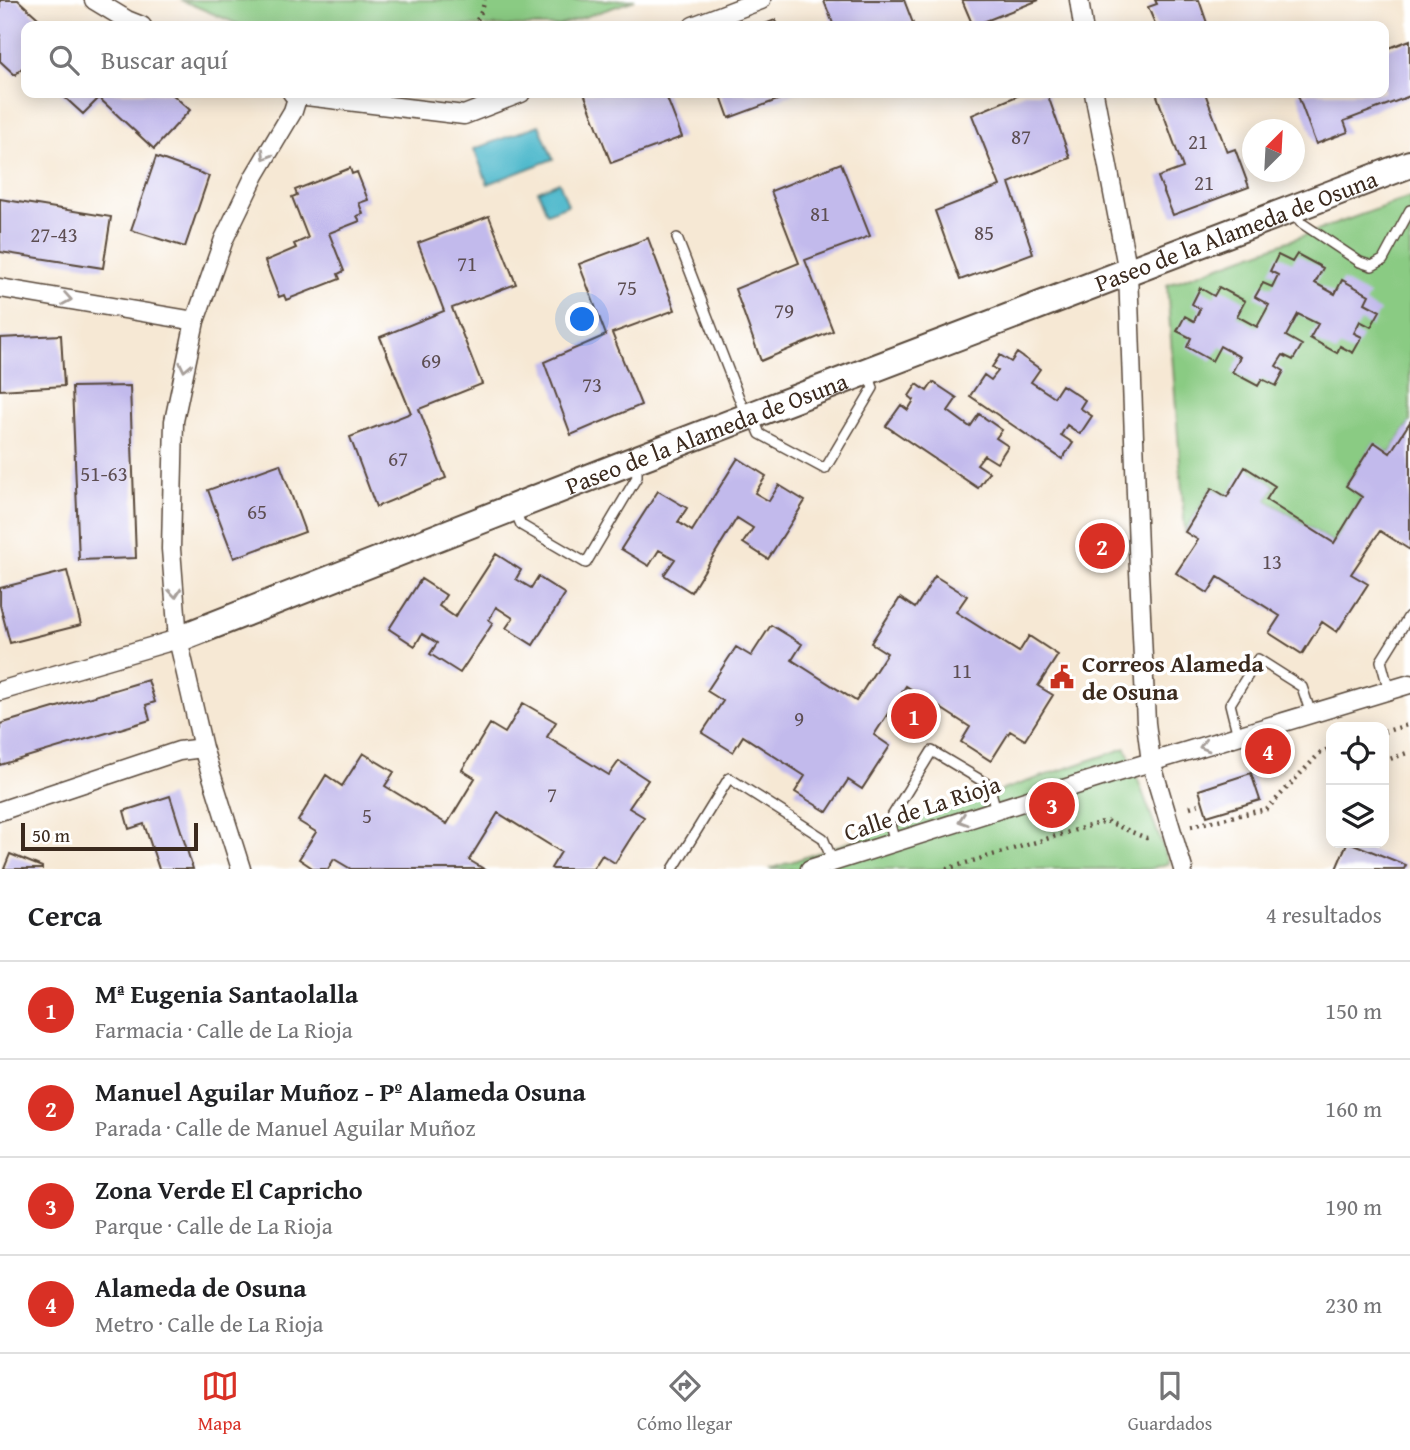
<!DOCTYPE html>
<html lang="es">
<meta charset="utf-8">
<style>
:root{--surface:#fff;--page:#f6f6f6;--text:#202124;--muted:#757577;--line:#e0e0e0;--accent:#d93025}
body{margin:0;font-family:"Gentium Book Plus",serif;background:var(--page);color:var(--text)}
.controls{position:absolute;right:21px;bottom:21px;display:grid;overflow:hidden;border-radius:14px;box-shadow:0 4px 18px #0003}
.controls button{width:63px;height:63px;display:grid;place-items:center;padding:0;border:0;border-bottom:2px solid var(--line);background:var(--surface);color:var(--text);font:35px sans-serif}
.compass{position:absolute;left:1242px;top:119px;width:63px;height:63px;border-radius:50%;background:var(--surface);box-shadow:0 4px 18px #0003;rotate:24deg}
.scale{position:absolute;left:21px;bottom:18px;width:177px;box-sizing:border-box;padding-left:7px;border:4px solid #3b2a1e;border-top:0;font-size:19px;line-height:24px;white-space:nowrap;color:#3b2a1e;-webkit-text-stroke:5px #fff;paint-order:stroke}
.you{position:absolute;left:583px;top:320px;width:24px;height:24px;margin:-18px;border:5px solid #fff;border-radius:50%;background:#1a73e8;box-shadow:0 0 0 10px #1a73e833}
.badge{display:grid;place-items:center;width:46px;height:46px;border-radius:50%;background:var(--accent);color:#fff;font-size:23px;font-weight:700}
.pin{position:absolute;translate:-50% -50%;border:4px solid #fff;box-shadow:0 2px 7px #0006}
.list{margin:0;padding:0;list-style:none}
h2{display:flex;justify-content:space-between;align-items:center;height:91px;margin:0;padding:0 28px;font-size:30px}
h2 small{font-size:23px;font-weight:400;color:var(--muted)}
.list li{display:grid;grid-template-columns:46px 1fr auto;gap:21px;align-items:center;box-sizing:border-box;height:98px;padding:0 28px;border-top:2px solid var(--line)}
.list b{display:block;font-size:26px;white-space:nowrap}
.list p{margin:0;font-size:23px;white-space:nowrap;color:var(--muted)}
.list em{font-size:23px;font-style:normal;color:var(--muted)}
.icon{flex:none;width:38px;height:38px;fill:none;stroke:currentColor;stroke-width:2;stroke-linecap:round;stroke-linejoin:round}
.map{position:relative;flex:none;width:1410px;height:869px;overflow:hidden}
.search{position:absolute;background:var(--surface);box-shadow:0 4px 18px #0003;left:21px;right:21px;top:21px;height:77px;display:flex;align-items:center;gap:18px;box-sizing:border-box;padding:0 24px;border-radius:14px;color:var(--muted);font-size:26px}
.sheet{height:483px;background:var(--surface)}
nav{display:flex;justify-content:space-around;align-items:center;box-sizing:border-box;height:98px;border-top:2px solid var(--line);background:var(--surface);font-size:19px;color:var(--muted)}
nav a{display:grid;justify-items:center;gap:4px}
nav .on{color:var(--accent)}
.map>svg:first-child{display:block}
</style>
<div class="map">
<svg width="1410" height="869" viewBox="0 0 1410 869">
<rect width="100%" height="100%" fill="#fff"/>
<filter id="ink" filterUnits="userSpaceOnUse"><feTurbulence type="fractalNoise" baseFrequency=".0143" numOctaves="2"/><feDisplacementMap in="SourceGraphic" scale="14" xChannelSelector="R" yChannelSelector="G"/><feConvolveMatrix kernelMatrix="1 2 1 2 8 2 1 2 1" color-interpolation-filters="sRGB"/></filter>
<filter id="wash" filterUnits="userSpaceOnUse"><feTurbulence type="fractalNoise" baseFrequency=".00686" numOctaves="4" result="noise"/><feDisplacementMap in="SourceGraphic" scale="28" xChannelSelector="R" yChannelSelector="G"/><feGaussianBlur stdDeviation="1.57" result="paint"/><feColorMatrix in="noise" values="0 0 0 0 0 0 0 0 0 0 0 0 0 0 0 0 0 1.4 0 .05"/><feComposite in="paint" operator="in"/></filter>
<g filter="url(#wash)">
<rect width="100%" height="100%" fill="#f6e8d4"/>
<!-- green -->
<path fill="#8acb83" stroke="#627a50" stroke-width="2" d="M 181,0 L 635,0 L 558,26 L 242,26 Z
M 1410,197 L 1410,422 L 1390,453 L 1374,443 L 1346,486 L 1362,497 L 1334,543 L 1266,500 L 1275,486 L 1246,468 L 1227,497 L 1212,488 L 1185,532 L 1167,285 Z
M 1126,748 L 1169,863 L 1149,869 L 770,869 Z"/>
<!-- water -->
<path fill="#4fb9cc" stroke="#457275" stroke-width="2" d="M 539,125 L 553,159 L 488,184 L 474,149 Z
M 559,182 L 568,205 L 547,213 L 538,191 Z"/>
<g id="blocks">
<!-- building -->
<path fill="#c2baec" d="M 0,0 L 18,0 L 47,26 L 26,26 L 26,64 L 15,75 L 0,61 Z
M 827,0 L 904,0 L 914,26 L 834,26 L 824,1 Z
M 962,0 L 1039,0 L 973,26 Z
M 1155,0 L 1199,0 L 1208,26 L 1156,26 L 1148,7 L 1157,4 Z
M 775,20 L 777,26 L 760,26 Z
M 1410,40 L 1410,96 L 1344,121 L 1348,132 L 1316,144 L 1297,93 L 1384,93 L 1384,50 Z
M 60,93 L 171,93 L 190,110 L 154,149 L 99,98 L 83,114 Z
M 584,93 L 665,93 L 682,137 L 611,163 Z
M 720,93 L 796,93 L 729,118 Z
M 1024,93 L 1047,93 L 1070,158 L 1009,183 L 1033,253 L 960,280 L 935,211 L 1000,186 L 972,115 Z
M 1156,93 L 1205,93 L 1227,152 L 1235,149 L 1249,187 L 1173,215 L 1158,177 L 1183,168 Z
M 156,157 L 209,176 L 185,247 L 131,230 Z
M 841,163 L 870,236 L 805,260 L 833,331 L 761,361 L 735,289 L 799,263 L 771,191 Z
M 350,168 L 352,174 L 357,172 L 368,200 L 359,203 L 363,214 L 357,216 L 360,221 L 329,233 L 344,271 L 338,274 L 340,279 L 286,300 L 284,295 L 279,297 L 265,261 L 296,248 L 294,244 L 308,238 L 292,197 L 297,195 L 295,190 Z
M 0,199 L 111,217 L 103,268 L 0,252 Z
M 489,216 L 516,284 L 452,308 L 482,384 L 419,409 L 446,478 L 376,507 L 350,437 L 411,413 L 380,337 L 444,311 L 418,243 Z
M 648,238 L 675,310 L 612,333 L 641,405 L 571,435 L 544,362 L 606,335 L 579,264 Z
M 1297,254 L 1323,268 L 1315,283 L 1335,294 L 1342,280 L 1369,295 L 1365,303 L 1380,311 L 1371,327 L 1360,321 L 1354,333 L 1362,337 L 1353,353 L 1340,346 L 1337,353 L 1310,338 L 1318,324 L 1298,314 L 1286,336 L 1302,345 L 1293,360 L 1283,355 L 1276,366 L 1284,371 L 1276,386 L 1262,379 L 1258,386 L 1232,372 L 1240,357 L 1220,346 L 1212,361 L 1187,347 L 1191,338 L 1177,331 L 1185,316 L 1194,321 L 1200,309 L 1192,304 L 1200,288 L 1214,296 L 1219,287 L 1245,301 L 1237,316 L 1257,327 L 1269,305 L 1255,297 L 1263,283 L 1272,287 L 1278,275 L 1270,271 L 1278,255 L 1292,262 Z
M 61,335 L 64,386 L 0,390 L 0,338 Z
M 1017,353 L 1040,369 L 1031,382 L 1054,397 L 1062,385 L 1085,400 L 1080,408 L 1092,416 L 1080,434 L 1067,425 L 1061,435 L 1073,443 L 1062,459 L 970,396 L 984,375 L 991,380 L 998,371 L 992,367 L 1000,355 L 1011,362 Z
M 933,382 L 957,398 L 948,411 L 970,427 L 979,414 L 1002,430 L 996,438 L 1008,446 L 997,463 L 984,455 L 977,464 L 989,472 L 978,488 L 886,426 L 901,405 L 908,410 L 914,400 L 909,396 L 917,384 L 927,391 Z
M 130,386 L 136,558 L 79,560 L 72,387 Z
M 1410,422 L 1410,550 L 1380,531 L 1351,574 L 1368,584 L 1337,632 L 1322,622 L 1302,654 L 1269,633 L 1280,616 L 1218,577 L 1208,593 L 1176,573 L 1198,540 L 1185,532 L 1212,488 L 1227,497 L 1245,467 L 1275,486 L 1266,500 L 1334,543 L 1362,497 L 1346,486 L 1374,442 L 1390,453 Z
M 738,458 L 766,476 L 755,493 L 769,501 L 779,485 L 805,501 L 768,559 L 743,543 L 753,528 L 737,518 L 691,592 L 664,575 L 675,559 L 659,550 L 649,566 L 621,549 L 658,491 L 687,508 L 678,522 L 692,531 Z
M 280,464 L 305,532 L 234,558 L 208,490 Z
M 496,554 L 521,570 L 516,579 L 531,588 L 538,577 L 565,594 L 533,645 L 506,628 L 513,618 L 496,607 L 489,620 L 493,623 L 460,673 L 430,654 L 437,643 L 422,634 L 415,646 L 389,629 L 421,579 L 446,595 L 439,606 L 455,617 Z
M 67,571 L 81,625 L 10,643 L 0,605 L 0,588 Z
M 935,576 L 967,596 L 956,612 L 1019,652 L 1029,636 L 1058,655 L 1038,686 L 1053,695 L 1025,740 L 1010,731 L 991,761 L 961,742 L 970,727 L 906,686 L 874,735 L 890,746 L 862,789 L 848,780 L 827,812 L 795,792 L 805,776 L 743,736 L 733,752 L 702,733 L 723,701 L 707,691 L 736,647 L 751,656 L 771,625 L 802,644 L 792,660 L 856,701 L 887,653 L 871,643 L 900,598 L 915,608 Z
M 148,680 L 155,702 L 146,705 L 150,720 L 0,765 L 0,724 Z
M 523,703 L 556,722 L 547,737 L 609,775 L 619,761 L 648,780 L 629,808 L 644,817 L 615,863 L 602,855 L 593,869 L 553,869 L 551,868 L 561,852 L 498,813 L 469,860 L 484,869 L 351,869 L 334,859 L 328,869 L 314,869 L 299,859 L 316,832 L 298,821 L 326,775 L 342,786 L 363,753 L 394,772 L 385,786 L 447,824 L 475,778 L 462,770 L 490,724 L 505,733 Z
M 1251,773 L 1260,800 L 1207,816 L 1199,790 Z
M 170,796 L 193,869 L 159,869 L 144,824 L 129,829 L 124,811 Z
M 1347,843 L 1351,843 L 1406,865 L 1404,869 L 1336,869 Z
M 10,854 L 42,867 L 42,869 L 4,869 Z"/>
</g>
</g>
<g filter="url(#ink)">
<use href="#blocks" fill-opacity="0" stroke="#574639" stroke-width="2"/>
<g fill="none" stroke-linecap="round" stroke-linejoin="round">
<!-- lane casing -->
<g stroke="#574639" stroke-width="12">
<path id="lane" d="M 1295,210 L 1300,222 L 1360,262 L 1372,266 L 1383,260 L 1410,210
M 677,238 L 746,416
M 753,417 L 760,434 L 825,469 L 873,388 L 868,373
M 515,511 L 521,525 L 586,563 L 637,477 L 637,461
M 1389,691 L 1381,661 L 1409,616 L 1410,617
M 1238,736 L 1230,704 L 1258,659 L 1302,687 L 1311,714
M 895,842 L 889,821 L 932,751 L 989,785 L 996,810
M 673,869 L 729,778 L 823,838 L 833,862"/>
</g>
<!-- street casing -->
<g stroke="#574639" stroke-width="21">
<path id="street" d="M 94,0 L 127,20 L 142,26
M 1079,0 L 1083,26
M 693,26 L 761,0
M 292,93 L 298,95 L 464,115 L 521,93
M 1094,93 L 1128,272 L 1138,549 L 1146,723 L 1151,762 L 1183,869
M 0,288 L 195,321
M 0,691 L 178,639
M 0,811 L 179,751 L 203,748
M 241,869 L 203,748 L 178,639 L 171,549 L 174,421 L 195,321 L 224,239 L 255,175 L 293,111 L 298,95
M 810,869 L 1111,774 L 1410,684"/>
</g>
<!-- secondary casing -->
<g stroke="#574639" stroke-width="30">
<g id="secondary">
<path id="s1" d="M 178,639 L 637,459 L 1410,164"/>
</g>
</g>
<!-- path -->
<path stroke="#574639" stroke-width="4.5" stroke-dasharray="2 5" stroke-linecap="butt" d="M 474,26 L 482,10 L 485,0
M 1384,732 L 1410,724
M 1384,761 L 1410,752
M 1190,807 L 1203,803
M 1191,826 L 1267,809 L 1321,752 L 1331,748
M 946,869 L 1106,821 L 1146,838 L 1152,837"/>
<!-- lane -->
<use href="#lane" stroke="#fff" stroke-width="9"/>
<!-- street -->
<use href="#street" stroke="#fff" stroke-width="18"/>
<!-- secondary -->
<use href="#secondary" stroke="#fff" stroke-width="26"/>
</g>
<!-- one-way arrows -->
<defs><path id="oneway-chevron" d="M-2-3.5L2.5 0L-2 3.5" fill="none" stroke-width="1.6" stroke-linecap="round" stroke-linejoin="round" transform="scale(1.75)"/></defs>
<g stroke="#a79f9a">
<use href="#oneway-chevron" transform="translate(266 155) rotate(121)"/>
<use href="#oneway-chevron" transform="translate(67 299) rotate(10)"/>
<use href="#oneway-chevron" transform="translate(185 367) rotate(102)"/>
<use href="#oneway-chevron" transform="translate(175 593) rotate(85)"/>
<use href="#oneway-chevron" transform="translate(1204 746) rotate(164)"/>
<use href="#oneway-chevron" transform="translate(963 820) rotate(162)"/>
</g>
</g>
<!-- icons -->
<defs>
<g id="civic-bare" transform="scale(1.89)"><path d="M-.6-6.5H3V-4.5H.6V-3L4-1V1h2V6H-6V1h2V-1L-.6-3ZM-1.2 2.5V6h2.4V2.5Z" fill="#c8321e" stroke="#fff" stroke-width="2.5" paint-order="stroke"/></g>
</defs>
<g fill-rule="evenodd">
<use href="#civic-bare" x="1062" y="677"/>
</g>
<g text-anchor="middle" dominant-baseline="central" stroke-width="7" stroke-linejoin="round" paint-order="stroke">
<!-- number labels -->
<g font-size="21" fill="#5d4e52">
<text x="1021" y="136">87</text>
<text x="1198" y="141">21</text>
<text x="1204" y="182">21</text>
<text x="820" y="213">81</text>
<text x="984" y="232">85</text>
<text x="54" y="234">27-43</text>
<text x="467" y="263">71</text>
<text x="627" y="287">75</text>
<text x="784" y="310">79</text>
<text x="431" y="360">69</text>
<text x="592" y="384">73</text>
<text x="398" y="458">67</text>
<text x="104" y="473">51-63</text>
<text x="257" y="511">65</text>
<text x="1272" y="561">13</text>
<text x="962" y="670">11</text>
<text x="799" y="718">9</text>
<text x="552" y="794">7</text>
<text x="367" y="815">5</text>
</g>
<!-- street labels -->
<g font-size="24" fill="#3b2a1e" stroke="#fff">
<text stroke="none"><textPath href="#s1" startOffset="1134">Paseo de la Alameda de Osuna</textPath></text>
<text stroke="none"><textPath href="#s1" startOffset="567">Paseo de la Alameda de Osuna</textPath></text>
<text transform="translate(922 808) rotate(-18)">Calle de La Rioja</text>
</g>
<!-- poi labels -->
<g font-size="24" font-weight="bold" fill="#3b2a1e" stroke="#fff" text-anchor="start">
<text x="1082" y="663">Correos Alameda<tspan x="1082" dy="28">de Osuna</tspan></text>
</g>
</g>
</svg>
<div class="controls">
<button><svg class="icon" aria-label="locate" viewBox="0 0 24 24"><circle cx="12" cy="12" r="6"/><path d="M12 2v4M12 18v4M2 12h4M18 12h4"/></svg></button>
<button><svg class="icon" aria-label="layers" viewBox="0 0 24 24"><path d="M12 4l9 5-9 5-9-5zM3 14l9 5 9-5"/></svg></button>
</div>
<svg class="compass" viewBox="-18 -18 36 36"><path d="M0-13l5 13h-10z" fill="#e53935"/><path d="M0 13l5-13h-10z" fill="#757577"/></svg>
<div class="scale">50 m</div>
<div class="you"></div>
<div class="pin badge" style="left:914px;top:716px">1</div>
<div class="pin badge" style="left:1102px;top:546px">2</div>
<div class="pin badge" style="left:1052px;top:805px">3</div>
<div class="pin badge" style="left:1268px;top:751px">4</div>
<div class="search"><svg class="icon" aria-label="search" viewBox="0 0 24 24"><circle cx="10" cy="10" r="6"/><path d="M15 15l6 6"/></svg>Buscar aquí</div>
</div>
<section class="sheet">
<h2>Cerca<small>4 resultados</small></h2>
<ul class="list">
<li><span class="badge">1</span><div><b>Mª Eugenia Santaolalla</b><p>Farmacia · Calle de La Rioja</p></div><em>150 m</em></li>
<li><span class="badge">2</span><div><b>Manuel Aguilar Muñoz - Pº Alameda Osuna</b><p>Parada · Calle de Manuel Aguilar Muñoz</p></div><em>160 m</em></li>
<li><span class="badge">3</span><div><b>Zona Verde El Capricho</b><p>Parque · Calle de La Rioja</p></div><em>190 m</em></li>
<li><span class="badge">4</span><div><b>Alameda de Osuna</b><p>Metro · Calle de La Rioja</p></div><em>230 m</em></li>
</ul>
</section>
<nav>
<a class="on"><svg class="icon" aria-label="map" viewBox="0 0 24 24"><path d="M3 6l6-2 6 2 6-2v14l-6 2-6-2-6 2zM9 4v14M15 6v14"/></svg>Mapa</a>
<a><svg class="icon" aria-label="directions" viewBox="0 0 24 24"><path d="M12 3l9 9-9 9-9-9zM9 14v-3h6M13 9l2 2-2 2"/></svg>Cómo llegar</a>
<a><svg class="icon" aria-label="saved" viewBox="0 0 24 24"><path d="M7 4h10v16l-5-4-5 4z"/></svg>Guardados</a>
</nav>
